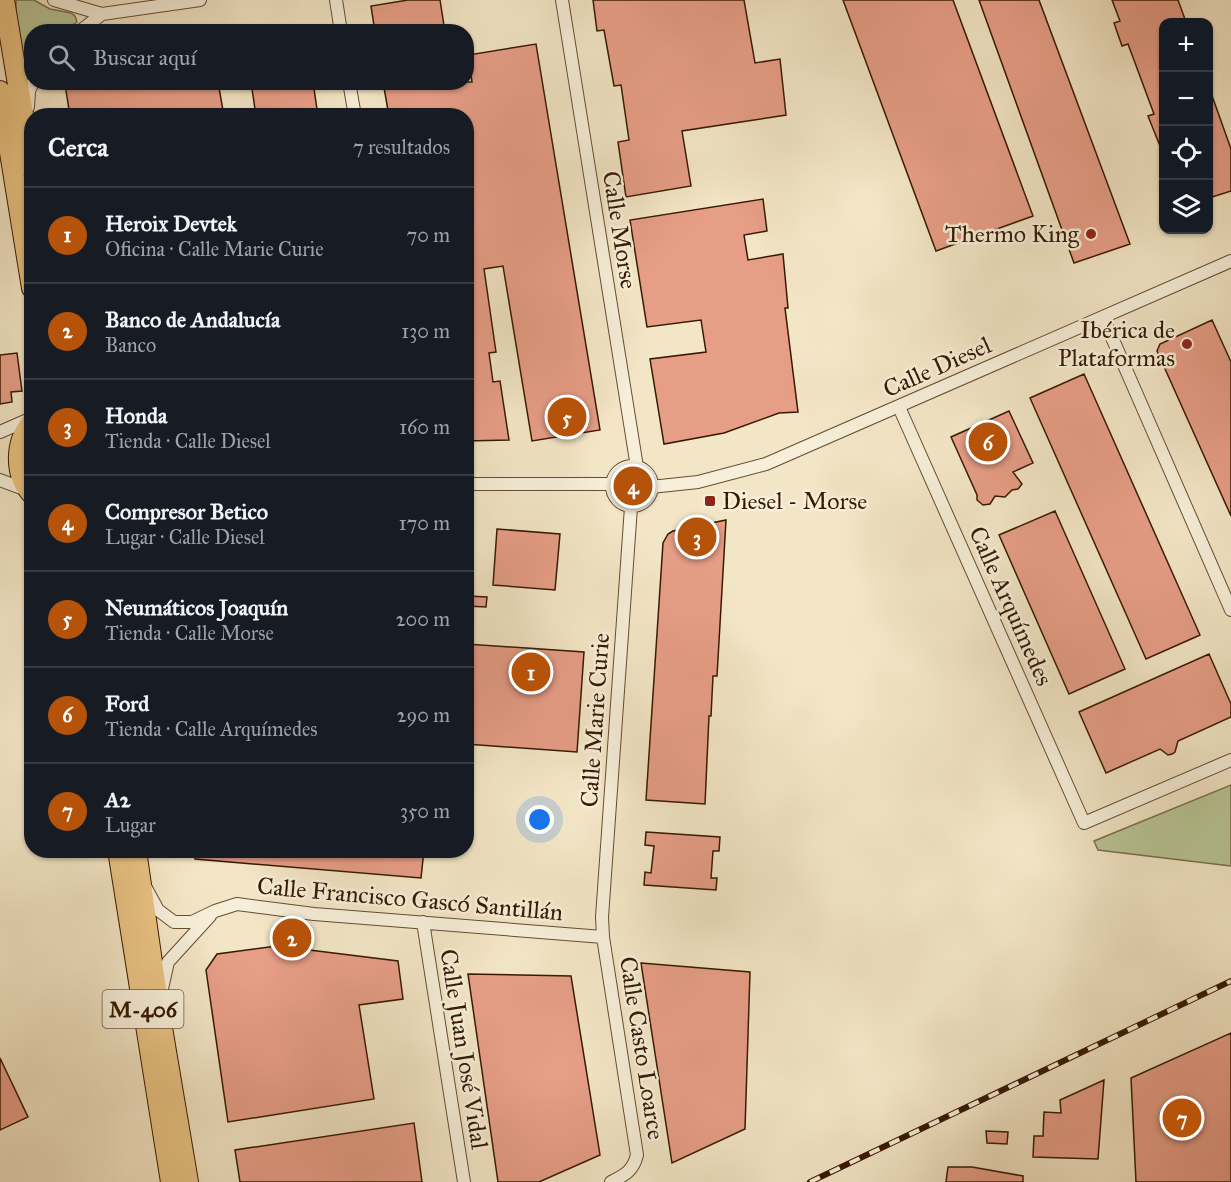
<!DOCTYPE html>
<html lang="es">
<meta charset="utf-8">
<style>
:root{--surface:#171b24;--page:#242831;--text:#f1f3f6;--muted:#9ea1a6;--line:#363941;--accent:#b45309}
body{margin:0;font-family:"IM FELL Great Primer",serif;background:var(--page);color:var(--text)}
.controls{position:absolute;right:18px;top:18px;display:grid;overflow:hidden;border-radius:12px;box-shadow:0 2px 4px #0004}
.controls button{width:54px;height:54px;display:grid;place-items:center;padding:0;border:0;border-bottom:2px solid var(--line);background:var(--surface);color:var(--text);font:30px sans-serif}
.you{position:absolute;left:540px;top:820px;width:21px;height:21px;margin:-15px;border:4px solid #fff;border-radius:50%;background:#1a73e8;box-shadow:0 0 0 9px #1a73e833}
.badge{display:grid;place-items:center;width:39px;height:39px;border-radius:50%;background:var(--accent);color:#fff;font-size:20px;font-weight:700}
.pin{position:absolute;translate:-50% -50%;border:3px solid #fff;box-shadow:0 2px 6px #0006}
.list{margin:0;padding:0;list-style:none}
h2{display:flex;justify-content:space-between;align-items:center;height:78px;margin:0;padding:0 24px;font-size:26px}
h2 small{font-size:20px;font-weight:400;color:var(--muted)}
.list li{display:grid;grid-template-columns:39px 1fr auto;gap:18px;align-items:center;box-sizing:border-box;height:96px;padding:0 24px;border-top:2px solid var(--line)}
.list b{display:block;font-size:22px;white-space:nowrap}
.list p{margin:0;font-size:20px;white-space:nowrap;color:var(--muted)}
.list em{font-size:20px;font-style:normal;color:var(--muted)}
.icon{flex:none;width:33px;height:33px;fill:none;stroke:currentColor;stroke-width:2;stroke-linecap:round;stroke-linejoin:round}
.map{position:relative;flex:none;width:1231px;height:1182px;overflow:hidden}
.search{position:absolute;background:var(--surface);box-shadow:0 2px 4px #0004;left:24px;top:24px;width:450px;height:66px;display:flex;align-items:center;gap:15px;box-sizing:border-box;padding:0 21px;border-radius:24px;color:var(--muted);font-size:22px}
.panel{position:absolute;background:var(--surface);box-shadow:0 2px 4px #0004;left:24px;top:108px;width:450px;height:750px;border-radius:24px}
.map>svg:first-child{display:block}
</style>
<div class="map">
<svg width="1231" height="1182" viewBox="0 0 1231 1182">
<rect width="100%" height="100%" fill="#f3e6c6"/>
<filter id="stains"><feTurbulence type="fractalNoise" baseFrequency=".00333" numOctaves="4"/><feColorMatrix values="0 0 0 0 .2 0 0 0 0 .09 0 0 0 0 .02 0 0 0 .5 -.17"/></filter>
<radialGradient id="worn" r=".72"><stop offset=".6" stop-color="#630" stop-opacity="0"/><stop offset="1" stop-color="#630" stop-opacity=".3"/></radialGradient>
<!-- green -->
<path fill="#b9c697" stroke="#78704c" stroke-width="1.5" d="M 16,0 L 34,0 L 50,9 L 71,13 L 75,16 L 77,22 L 64,31 L 32,32 L 31,67 L 26,68 L 23,64 L 16,20 Z
M 1231,785 L 1231,866 L 1098,850 L 1094,841 Z"/>
<!-- building -->
<path fill="#e79e87" stroke="#361900" stroke-width="1.5" d="M 408,0 L 440,0 L 445,32 L 375,32 L 371,6 Z
M 593,0 L 744,0 L 755,63 L 780,59 L 786,115 L 682,131 L 691,186 L 626,197 L 618,142 L 629,140 L 621,85 L 614,86 L 604,30 L 597,31 Z
M 843,0 L 953,0 L 1033,216 L 936,251 Z
M 979,0 L 1039,0 L 1130,244 L 1074,263 Z
M 1112,0 L 1178,0 L 1186,22 L 1164,22 L 1164,156 L 1148,116 L 1154,114 L 1128,44 L 1122,46 L 1114,23 L 1120,21 Z
M 536,44 L 600,430 L 532,441 L 503,266 L 484,269 L 496,352 L 489,353 L 493,382 L 500,381 L 509,440 L 466,441 L 466,116 L 389,116 L 383,82 L 472,82 L 468,55 Z
M 77,82 L 218,82 L 224,116 L 70,116 L 65,84 Z
M 251,82 L 313,82 L 318,116 L 256,116 Z
M 1209,90 L 1210,90 L 1231,149 L 1231,191 L 1209,198 Z
M 763,199 L 767,231 L 744,235 L 748,260 L 783,254 L 788,308 L 785,308 L 798,412 L 779,413 L 724,433 L 664,444 L 650,359 L 706,352 L 701,320 L 647,327 L 630,220 Z
M 1212,320 L 1231,362 L 1231,516 L 1157,351 L 1160,344 Z
M 17,353 L 22,391 L 11,392 L 12,402 L 0,404 L 0,355 Z
M 1084,374 L 1200,635 L 1146,659 L 1030,398 Z
M 1009,411 L 1033,463 L 1013,472 L 1022,484 L 1018,489 L 1012,490 L 1005,497 L 995,496 L 990,504 L 983,505 L 977,500 L 977,495 L 951,437 Z
M 1055,511 L 1125,669 L 1069,694 L 999,535 Z
M 726,520 L 717,676 L 713,676 L 711,716 L 709,716 L 705,804 L 646,800 L 663,543 L 668,534 L 673,531 Z
M 497,529 L 560,534 L 555,590 L 493,585 Z
M 468,596 L 487,597 L 486,607 L 467,606 Z
M 466,644 L 584,652 L 577,752 L 466,744 Z
M 1209,654 L 1231,704 L 1231,717 L 1178,741 L 1175,752 L 1172,754 L 1168,755 L 1160,749 L 1106,773 L 1079,712 Z
M 646,832 L 720,837 L 719,851 L 713,851 L 711,878 L 717,878 L 716,890 L 644,885 L 645,872 L 651,873 L 654,846 L 645,845 Z
M 195,850 L 424,850 L 421,878 L 195,859 Z
M 277,946 L 398,961 L 403,999 L 359,1005 L 374,1099 L 228,1122 L 206,970 L 217,954 Z
M 641,963 L 750,972 L 745,1129 L 672,1163 Z
M 468,974 L 571,976 L 600,1155 L 539,1182 L 498,1182 Z
M 1231,1033 L 1231,1182 L 1136,1182 L 1131,1078 Z
M 0,1058 L 28,1117 L 0,1130 Z
M 1104,1080 L 1098,1159 L 1033,1157 L 1034,1136 L 1043,1136 L 1044,1112 L 1061,1113 L 1060,1100 Z
M 414,1123 L 422,1182 L 240,1182 L 235,1150 Z
M 986,1131 L 1008,1132 L 1007,1144 L 987,1143 Z
M 948,1167 L 972,1167 L 1023,1176 L 1023,1182 L 946,1182 Z"/>
<g fill="none" stroke-linecap="round" stroke-linejoin="round">
<!-- minor casing -->
<g stroke="#654c32" stroke-width="14">
<path id="minor" d="M 54,0 L 102,14 L 200,0
M 336,0 L 341,32
M 562,0 L 637,467
M 79,32 L 102,14
M 349,82 L 355,116
M 28,107 L 29,91 L 33,82
M 1103,317 L 1231,610
M 899,407 L 1084,823 L 1231,760
M 0,432 L 32,418
M612 486a20 20 0 1 1 40 0a20 20 0 1 1-40 0Z
M 0,480 L 29,491
M 466,484 L 612,484
M 651,487 L 698,482 L 766,464 L 1231,261
M 146,888 L 158,910 L 174,922 L 192,922 L 215,911 L 237,904 L 314,914 L 603,937
M 423,922 L 464,1182
M 161,993 L 168,962 L 210,916
M 611,1182 C 625,1175 633,1171 637,1155 L 603,937 L 602,917 L 631,507"/>
</g>
<!-- trunk casing -->
<g stroke="#361900" stroke-width="22">
<path id="trunk" d="M 4,0 L 32,169
M 0,91 L 32,288
M 32,422 C 15,442 14,474 32,494
M 118,850 L 171,1182
M 136,850 L 158,1004 L 188,1182"/>
</g>
<!-- minor -->
<use href="#minor" stroke="#f7efda" stroke-width="12"/>
<!-- trunk -->
<use href="#trunk" stroke="#eac383" stroke-width="20"/>
<!-- rail casing -->
<g stroke="#361900" stroke-width="6">
<path id="rail" d="M 810,1182 L 1231,981"/>
</g>
<!-- rail -->
<use href="#rail" stroke="#f7efda" stroke-width="4" stroke-dasharray="11" stroke-linecap="butt"/>
</g>
<!-- markers -->
<g fill="#8f2418" stroke="#f7efda" stroke-width="2">
<circle cx="1091" cy="234" r="6"/>
<circle cx="1187" cy="344" r="6"/>
<rect x="704" y="495" width="12" height="12" rx="3"/>
</g>
<g text-anchor="middle" dominant-baseline="central" stroke-width="5" stroke-linejoin="round" paint-order="stroke">
<!-- shield labels -->
<rect fill="#f7efda" stroke="#705941" stroke-width="1.5" x="102.5" y="990" width="81" height="38" rx="4.5"/>
<g font-size="22" font-weight="bold" fill="#361900">
<text x="143" y="1009">M-406</text>
</g>
<!-- street labels -->
<g font-size="24" fill="#361900" stroke="#f7efda">
<text transform="translate(620 230) rotate(81)">Calle Morse</text>
<text transform="translate(937 367) rotate(-24)">Calle Diesel</text>
<text transform="translate(1011 606) rotate(66)">Calle Arquímedes</text>
<text transform="translate(595 720) rotate(-86)">Calle Marie Curie</text>
<text transform="translate(410 899) rotate(5)">Calle Francisco Gascó Santillán</text>
<text transform="translate(642 1048) rotate(81)">Calle Casto Loarce</text>
<text transform="translate(464 1049) rotate(81)">Calle Juan José Vidal</text>
</g>
<!-- poi labels -->
<g font-size="24" fill="#361900" stroke="#f7efda" text-anchor="end">
<text x="1079" y="234">Thermo King</text>
<text x="1175" y="330">Ibérica de<tspan x="1175" dy="28">Plataformas</tspan></text>
<text x="722" y="501" text-anchor="start">Diesel - Morse</text>
</g>
</g>
<rect width="100%" height="100%" filter="url(#stains)"/>
<rect width="100%" height="100%" fill="url(#worn)"/>
</svg>
<div class="controls">
<button>+</button>
<button>−</button>
<button><svg class="icon" aria-label="locate" viewBox="0 0 24 24"><circle cx="12" cy="12" r="6"/><path d="M12 2v4M12 18v4M2 12h4M18 12h4"/></svg></button>
<button><svg class="icon" aria-label="layers" viewBox="0 0 24 24"><path d="M12 4l9 5-9 5-9-5zM3 14l9 5 9-5"/></svg></button>
</div>
<div class="you"></div>
<div class="pin badge" style="left:531px;top:672px">1</div>
<div class="pin badge" style="left:292px;top:938px">2</div>
<div class="pin badge" style="left:697px;top:537px">3</div>
<div class="pin badge" style="left:633px;top:486px">4</div>
<div class="pin badge" style="left:567px;top:417px">5</div>
<div class="pin badge" style="left:988px;top:442px">6</div>
<div class="pin badge" style="left:1182px;top:1118px">7</div>
<div class="search"><svg class="icon" aria-label="search" viewBox="0 0 24 24"><circle cx="10" cy="10" r="6"/><path d="M15 15l6 6"/></svg>Buscar aquí</div>
<section class="panel">
<h2>Cerca<small>7 resultados</small></h2>
<ul class="list">
<li><span class="badge">1</span><div><b>Heroix Devtek</b><p>Oficina · Calle Marie Curie</p></div><em>70 m</em></li>
<li><span class="badge">2</span><div><b>Banco de Andalucía</b><p>Banco</p></div><em>130 m</em></li>
<li><span class="badge">3</span><div><b>Honda</b><p>Tienda · Calle Diesel</p></div><em>160 m</em></li>
<li><span class="badge">4</span><div><b>Compresor Betico</b><p>Lugar · Calle Diesel</p></div><em>170 m</em></li>
<li><span class="badge">5</span><div><b>Neumáticos Joaquín</b><p>Tienda · Calle Morse</p></div><em>200 m</em></li>
<li><span class="badge">6</span><div><b>Ford</b><p>Tienda · Calle Arquímedes</p></div><em>290 m</em></li>
<li><span class="badge">7</span><div><b>A2</b><p>Lugar</p></div><em>350 m</em></li>
</ul>
</section>
</div>
